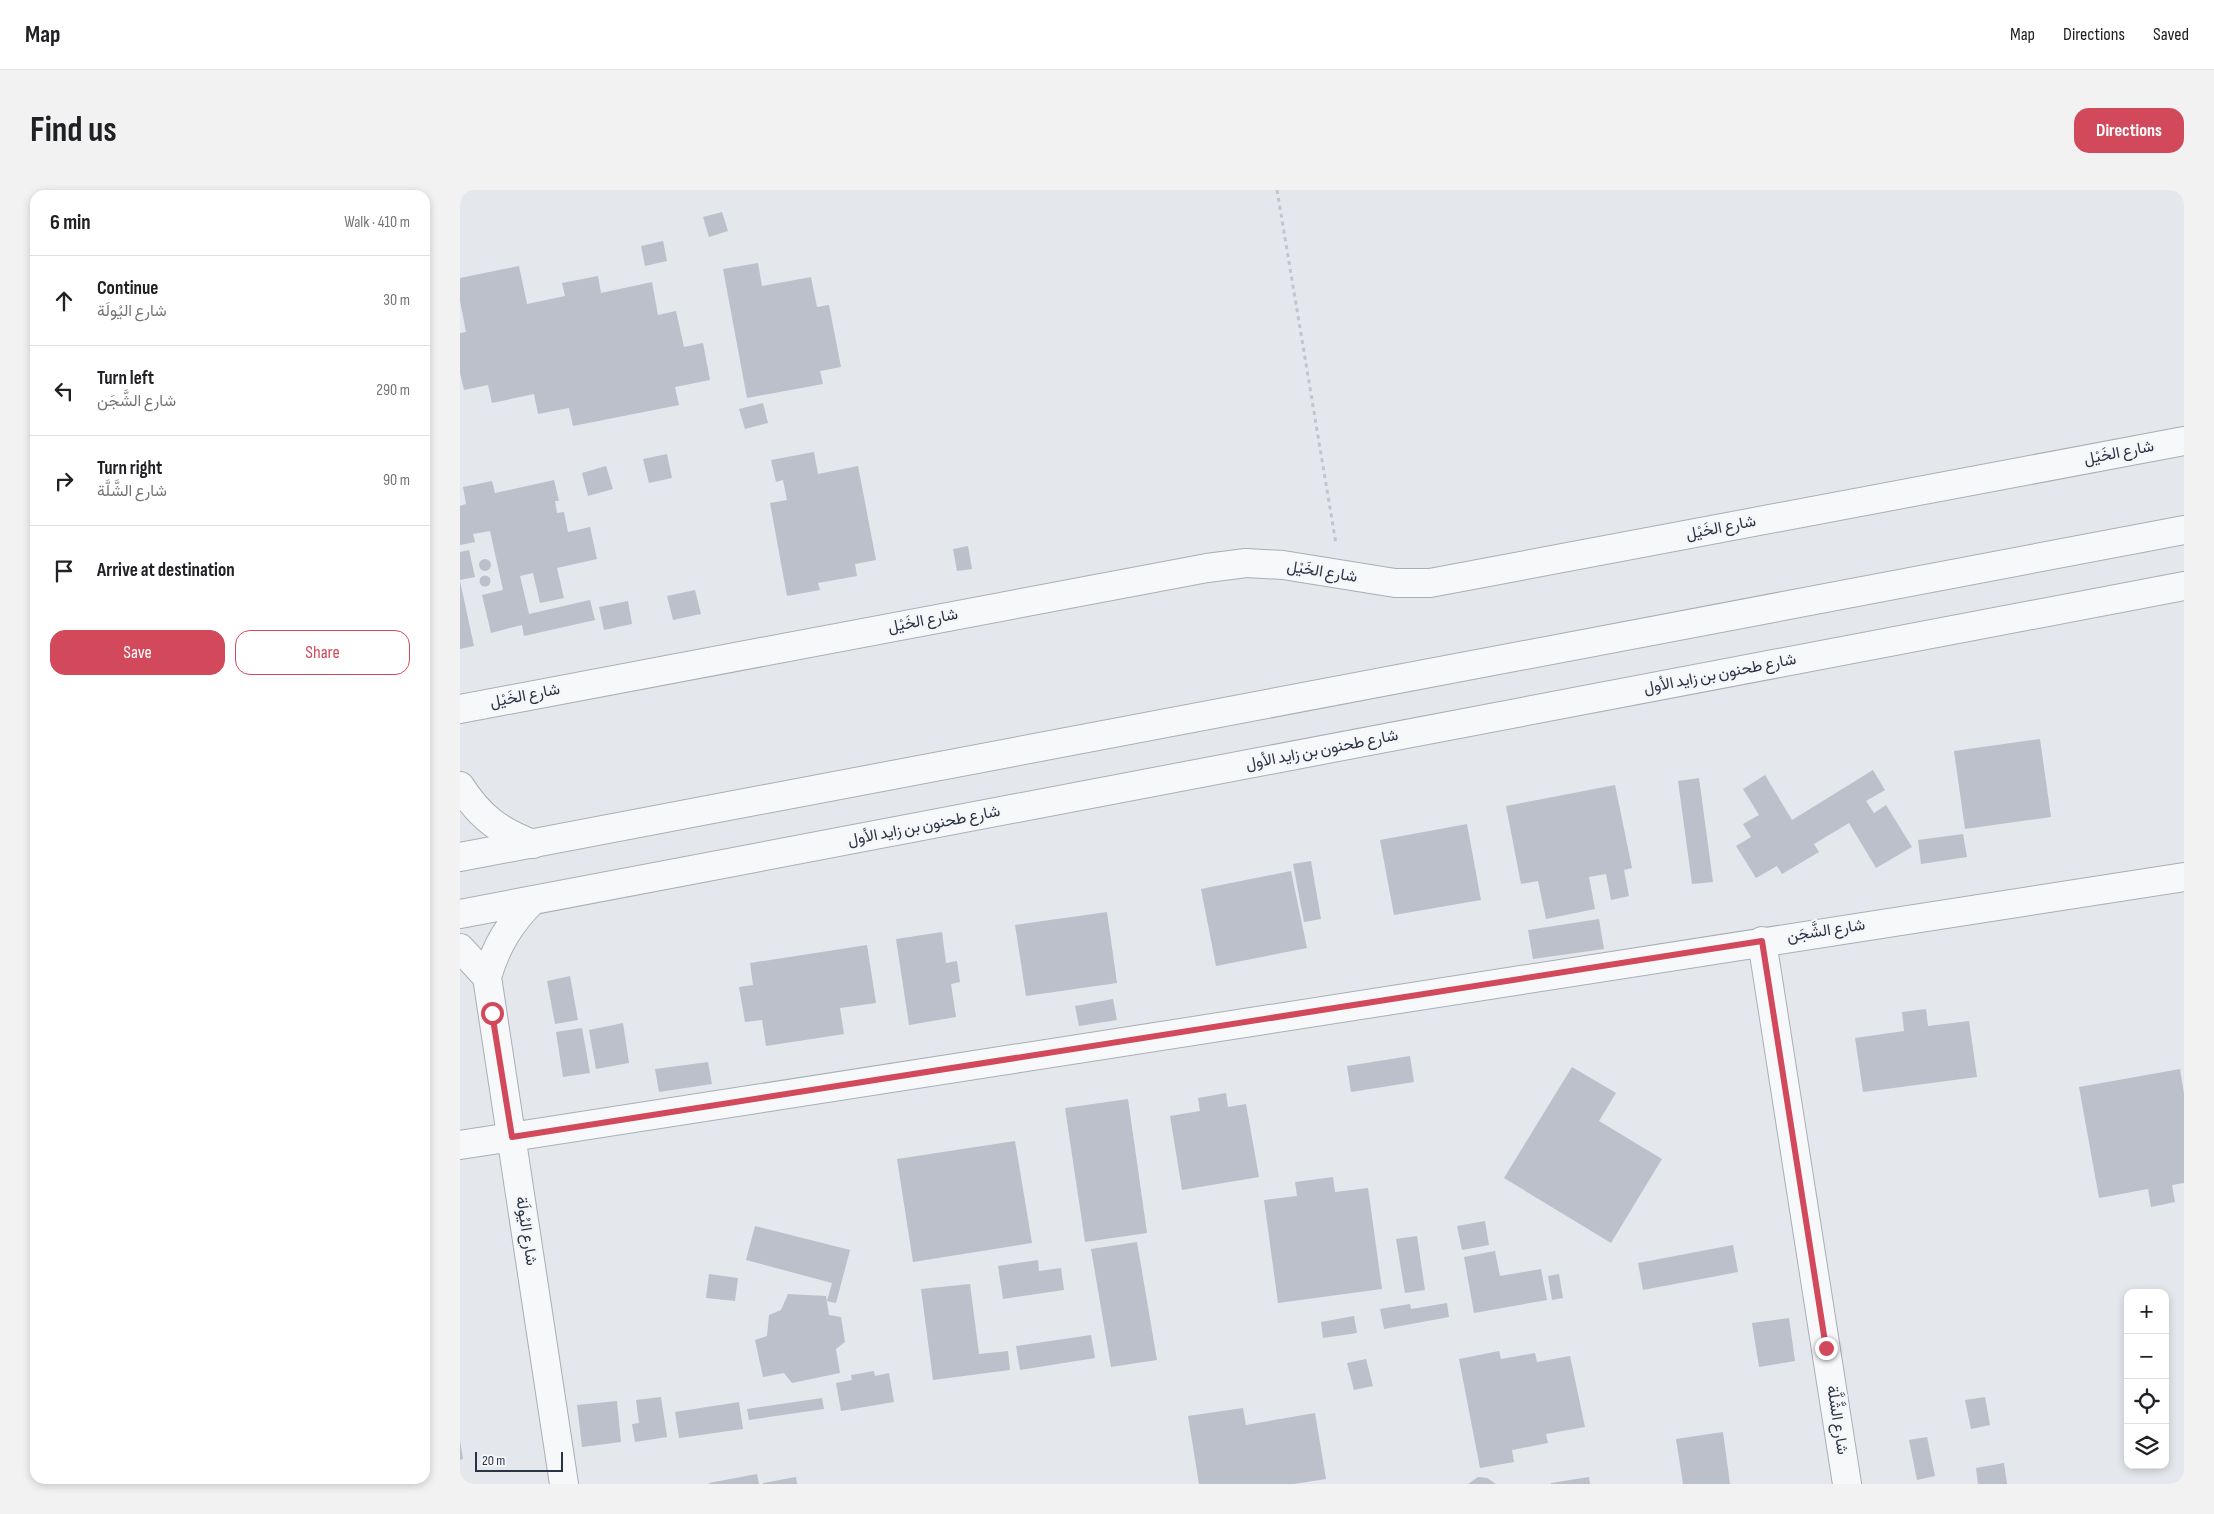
<!DOCTYPE html>
<meta charset="utf-8">
<style>
:root{--surface:#fff;--page:#f2f2f2;--text:#202124;--muted:#757577;--line:#e0e0e0;--accent:#d1495b}
body{margin:0;font-family:"Sofia Sans Condensed",Vazirmatn,sans-serif;background:var(--page);color:var(--text)}
.controls{position:absolute;right:15px;bottom:15px;display:grid;overflow:hidden;border-radius:10px;box-shadow:0 2px 8px #0003}
.controls button{width:45px;height:45px;display:grid;place-items:center;padding:0;border:0;border-bottom:1px solid var(--line);background:var(--surface);color:var(--text);font:25px sans-serif}
.scale{position:absolute;left:15px;bottom:12px;width:88px;box-sizing:border-box;padding-left:5px;border:2px solid #2b3445;border-top:0;font-size:14px;line-height:18px;white-space:nowrap;color:#2b3445;-webkit-text-stroke:4px #f4f6f9;paint-order:stroke}
.stop{position:absolute;width:15px;height:15px;margin:-11px;border:4px solid #d1495b;border-radius:50%;background:#fff}
.stop.end{background:#d1495b;border-color:#fff;box-shadow:0 1px 5px #0008}
.list{margin:0;padding:0;list-style:none}
h2{display:flex;justify-content:space-between;align-items:center;height:65px;margin:0;padding:0 20px;font-size:21px}
h2 small{font-size:16px;font-weight:400;color:var(--muted)}
.list li{display:grid;grid-template-columns:32px 1fr auto;gap:15px;align-items:center;box-sizing:border-box;height:90px;padding:0 20px;border-top:1px solid var(--line)}
.list b{display:block;font-size:19px;white-space:nowrap}
.list p{margin:0;font-size:16px;white-space:nowrap;color:var(--muted)}
.list em{font-size:16px;font-style:normal;color:var(--muted)}
.actions{display:flex;gap:10px;padding:15px 20px}
.actions a{flex:1;padding:11px 0;border:1px solid var(--accent);border-radius:15px;text-align:center;font-size:18px;color:var(--accent)}
.actions .main{background:var(--accent);color:#fff}
.icon{flex:none;width:28px;height:28px;fill:none;stroke:currentColor;stroke-width:2;stroke-linecap:round;stroke-linejoin:round}
.map{position:relative;flex:none;width:1724px;height:1294px;overflow:hidden;border-radius:15px}
header{display:flex;align-items:center;gap:30px;box-sizing:border-box;height:70px;padding:0 25px;background:var(--surface);border-bottom:1px solid var(--line)}
header strong{font-size:24px}
nav{display:flex;gap:28px;margin-inline-start:auto;font-size:18px}
.intro{display:flex;align-items:center;justify-content:space-between;box-sizing:border-box;height:120px;padding:0 30px}
h1{margin:0;font-size:35px}
.button{padding:12px 22px;border-radius:15px;background:var(--accent);color:#fff;font-size:18px;font-weight:700}
main{display:flex;gap:30px;padding:0 30px}
aside{flex:1;background:var(--surface);border-radius:15px;box-shadow:0 2px 8px #0003}
.map>svg:first-child{display:block}
</style>
<header>
<strong>Map</strong>
<nav><a>Map</a><a>Directions</a><a>Saved</a></nav>
</header>
<div class="intro"><h1>Find us</h1><a class="button">Directions</a></div>
<main>
<aside>
<h2>6 min<small>Walk · 410 m</small></h2>
<ul class="list">
<li><svg class="icon" aria-label="ahead" viewBox="0 0 24 24"><path d="M12 20V5M6 11l6-6 6 6"/></svg><div><b>Continue</b><p>شارع اليُولَة</p></div><em>30 m</em></li>
<li><svg class="icon" aria-label="left" viewBox="0 0 24 24"><path d="M17 20v-9H6M10 6l-5 5 5 5"/></svg><div><b>Turn left</b><p>شارع الشَّجَن</p></div><em>290 m</em></li>
<li><svg class="icon" aria-label="right" viewBox="0 0 24 24"><path d="M7 20v-9h11M14 6l5 5-5 5"/></svg><div><b>Turn right</b><p>شارع الشَّلَّة</p></div><em>90 m</em></li>
<li><svg class="icon" aria-label="arrive" viewBox="0 0 24 24"><path d="M6 21V4h12l-3 4 3 4H6"/></svg><div><b>Arrive at destination</b></div></li>
</ul>
<div class="actions"><a class="main">Save</a><a>Share</a></div>
</aside>
<div class="map">
<svg width="1724" height="1294" viewBox="0 0 1724 1294">
<rect width="100%" height="100%" fill="#e4e7ec"/>
<!-- building -->
<path fill="#bbc0ca" d="M 262,22 L 268,41 L 249,47 L 243,27 Z
M 203,51 L 207,71 L 185,76 L 181,56 Z
M 298,73 L 302,96 L 351,87 L 357,117 L 369,115 L 381,177 L 360,181 L 363,194 L 287,208 L 263,79 Z
M 59,76 L 67,114 L 105,106 L 102,93 L 138,86 L 141,103 L 192,92 L 198,125 L 216,121 L 224,157 L 243,153 L 250,190 L 215,197 L 219,215 L 113,236 L 109,218 L 78,224 L 74,204 L 32,213 L 28,195 L 4,200 L 0,183 L 0,143 L 6,142 L 0,111 L 0,88 Z
M 303,213 L 308,233 L 285,239 L 279,219 Z
M 354,262 L 358,284 L 398,276 L 416,370 L 395,374 L 397,386 L 358,393 L 360,400 L 327,406 L 310,313 L 327,310 L 323,290 L 316,292 L 311,270 Z
M 207,264 L 212,288 L 189,293 L 183,269 Z
M 146,276 L 153,299 L 128,306 L 122,283 Z
M 94,290 L 99,311 L 95,311 L 97,323 L 104,322 L 108,342 L 130,337 L 137,369 L 97,378 L 104,408 L 80,413 L 73,383 L 60,386 L 69,424 L 130,410 L 135,430 L 64,446 L 62,435 L 31,443 L 22,405 L 43,400 L 30,341 L 13,344 L 15,352 L 0,355 L 0,316 L 6,314 L 3,297 L 32,291 L 35,303 Z
M 508,356 L 512,379 L 497,381 L 493,359 Z
M 9,360 L 15,387 L 0,390 L 0,362 Z
M19 375a6 6 0 1 1 12 0a6 6 0 1 1-12 0Z
M19.5 391a5.5 5.5 0 1 1 11 0a5.5 5.5 0 1 1-11 0Z
M 0,391 L 14,456 L 0,459 Z
M 235,400 L 241,424 L 213,430 L 207,406 Z
M 168,411 L 172,434 L 144,440 L 139,417 Z
M 1580,549 L 1591,627 L 1505,639 L 1494,561 Z
M 1413,580 L 1425,600 L 1406,611 L 1414,623 L 1426,615 L 1452,657 L 1416,678 L 1389,633 L 1354,654 L 1359,662 L 1322,684 L 1317,676 L 1296,688 L 1276,656 L 1291,647 L 1283,634 L 1299,625 L 1283,599 L 1305,585 L 1332,630 Z
M 1239,588 L 1253,692 L 1232,694 L 1218,591 Z
M 1155,595 L 1172,678 L 1164,680 L 1169,706 L 1151,710 L 1146,684 L 1129,687 L 1135,719 L 1086,729 L 1078,691 L 1061,694 L 1046,616 Z
M 1007,634 L 1021,710 L 934,725 L 920,650 Z
M 1503,644 L 1507,667 L 1461,674 L 1458,650 Z
M 851,671 L 861,729 L 844,732 L 833,674 Z
M 831,681 L 847,758 L 756,776 L 741,699 Z
M 647,722 L 657,793 L 566,806 L 555,735 Z
M 1139,729 L 1144,759 L 1073,769 L 1068,740 Z
M 482,742 L 486,773 L 497,771 L 500,792 L 491,794 L 496,827 L 449,835 L 436,749 Z
M 407,755 L 416,813 L 380,818 L 384,844 L 306,856 L 302,830 L 285,832 L 279,797 L 293,795 L 290,773 Z
M 110,786 L 118,830 L 95,834 L 87,791 Z
M 653,809 L 657,830 L 619,836 L 615,816 Z
M 1466,819 L 1468,836 L 1509,831 L 1517,887 L 1403,902 L 1395,848 L 1444,841 L 1442,822 Z
M 163,833 L 169,873 L 136,879 L 129,840 Z
M 122,838 L 130,883 L 103,887 L 96,842 Z
M 950,866 L 954,892 L 891,902 L 887,876 Z
M 248,872 L 252,894 L 199,902 L 195,879 Z
M 1112,877 L 1156,903 L 1139,931 L 1202,969 L 1151,1053 L 1044,988 Z
M 1720,879 L 1724,904 L 1724,993 L 1712,995 L 1715,1012 L 1691,1017 L 1688,999 L 1639,1008 L 1619,897 Z
M 766,903 L 768,917 L 786,914 L 799,987 L 722,1000 L 710,926 L 740,921 L 738,908 Z
M 668,909 L 687,1043 L 625,1052 L 605,918 Z
M 555,951 L 572,1053 L 453,1072 L 437,969 Z
M 873,987 L 875,1002 L 908,998 L 922,1099 L 818,1113 L 804,1010 L 837,1006 L 835,992 Z
M 1025,1031 L 1029,1055 L 1002,1060 L 997,1036 Z
M 295,1036 L 390,1060 L 376,1113 L 367,1111 L 372,1093 L 286,1070 Z
M 957,1046 L 965,1100 L 945,1103 L 936,1049 Z
M 677,1052 L 697,1170 L 651,1177 L 631,1059 Z
M 1273,1055 L 1278,1082 L 1183,1100 L 1178,1073 Z
M 1035,1061 L 1040,1086 L 1081,1079 L 1087,1110 L 1014,1123 L 1004,1067 Z
M 578,1070 L 579,1081 L 601,1078 L 604,1100 L 543,1109 L 538,1076 Z
M 249,1084 L 278,1088 L 275,1111 L 246,1108 Z
M 1099,1084 L 1103,1108 L 1092,1110 L 1088,1086 Z
M 510,1094 L 519,1164 L 548,1161 L 550,1180 L 473,1190 L 461,1099 Z
M 328,1104 L 366,1106 L 369,1125 L 381,1127 L 385,1152 L 376,1159 L 380,1183 L 332,1193 L 324,1183 L 303,1187 L 295,1150 L 307,1146 L 309,1125 L 321,1120 Z
M 987,1113 L 989,1127 L 924,1139 L 920,1119 L 950,1114 L 951,1119 Z
M 894,1126 L 897,1143 L 863,1148 L 861,1132 Z
M 1329,1128 L 1335,1171 L 1299,1177 L 1292,1133 Z
M 631,1145 L 635,1168 L 560,1180 L 556,1156 Z
M 1039,1161 L 1041,1169 L 1075,1163 L 1077,1172 L 1110,1166 L 1125,1237 L 1086,1244 L 1088,1253 L 1052,1260 L 1054,1272 L 1020,1278 L 999,1169 Z
M 906,1169 L 913,1196 L 894,1200 L 887,1173 Z
M 414,1181 L 415,1186 L 429,1183 L 434,1212 L 381,1221 L 376,1193 L 392,1190 L 391,1185 Z
M 201,1207 L 207,1247 L 175,1252 L 172,1234 L 179,1233 L 176,1210 Z
M 1525,1207 L 1530,1235 L 1511,1239 L 1505,1210 Z
M 362,1208 L 364,1219 L 289,1230 L 287,1219 Z
M 157,1211 L 161,1252 L 122,1257 L 117,1215 Z
M 279,1212 L 283,1239 L 219,1248 L 215,1222 Z
M 783,1218 L 786,1235 L 855,1223 L 866,1289 L 834,1294 L 739,1294 L 728,1226 Z
M 1263,1242 L 1270,1294 L 1223,1294 L 1216,1249 Z
M 1467,1247 L 1475,1286 L 1457,1290 L 1449,1250 Z
M 0,1250 L 3,1269 L 0,1270 Z
M 1544,1273 L 1547,1294 L 1518,1294 L 1516,1278 Z
M 297,1284 L 299,1294 L 249,1294 L 249,1293 Z
M 336,1287 L 337,1294 L 303,1294 L 303,1293 Z
M 1018,1287 L 1027,1288 L 1036,1294 L 1008,1294 Z
M 1129,1287 L 1130,1294 L 1091,1294 L 1091,1293 Z"/>
<g fill="none" stroke-linecap="round" stroke-linejoin="round">
<!-- minor casing -->
<g stroke="#a9aeb7" stroke-width="30">
<path id="minor" d="M 0,519 L 747,378 L 786,373 L 823,375 L 935,393 L 970,393 L 1724,251
M 0,596 C 20,627 39,641 73,654
M 0,667 L 1724,340
M 73,710 C 50,733 36,756 27,787 L 104,1294
M 0,724 L 1724,396
M 1302,751 L 1387,1294
M 0,758 L 27,787
M 0,955 L 1724,687"/>
</g>
<!-- path -->
<path stroke="#c2c5cb" stroke-width="3" stroke-dasharray="4 4" stroke-linecap="butt" d="M 817,0 L 876,354"/>
<!-- minor -->
<use href="#minor" stroke="#f7f8fa" stroke-width="28"/>
</g>
<g fill="none" stroke-linecap="round" stroke-linejoin="round">
<!-- route -->
<path stroke="#d1495b" stroke-width="6" d="M 32,823 L 52,947 L 1302,751 L 1366,1158"/>
</g>
<g text-anchor="middle" dominant-baseline="central" stroke-width="4.5" stroke-linejoin="round" paint-order="stroke">
<!-- street labels -->
<g font-size="16" fill="#2b3445" stroke="#f4f6f9">
<text transform="translate(1659 263) rotate(-11)">شارع الخَيْل</text>
<text transform="translate(1261 338) rotate(-11)">شارع الخَيْل</text>
<text transform="translate(862 382) rotate(9)">شارع الخَيْل</text>
<text transform="translate(463 431) rotate(-11)">شارع الخَيْل</text>
<text transform="translate(1260 484) rotate(-11)">شارع طحنون بن زايد الأول</text>
<text transform="translate(65 506) rotate(-11)">شارع الخَيْل</text>
<text transform="translate(862 560) rotate(-11)">شارع طحنون بن زايد الأول</text>
<text transform="translate(464 636) rotate(-11)">شارع طحنون بن زايد الأول</text>
<text transform="translate(1366 741) rotate(-9)">شارع الشَّجَن</text>
<text transform="translate(66 1041) rotate(81)">شارع اليُولَة</text>
<text transform="translate(1377 1230) rotate(81)">شارع الشَّلَّة</text>
</g>
</g>
</svg>
<div class="controls">
<button>+</button>
<button>−</button>
<button><svg class="icon" aria-label="locate" viewBox="0 0 24 24"><circle cx="12" cy="12" r="6"/><path d="M12 2v4M12 18v4M2 12h4M18 12h4"/></svg></button>
<button><svg class="icon" aria-label="layers" viewBox="0 0 24 24"><path d="M12 4l9 5-9 5-9-5zM3 14l9 5 9-5"/></svg></button>
</div>
<div class="scale">20 m</div>
<div class="stop" style="left:32px;top:823px"></div>
<div class="stop end" style="left:1366px;top:1158px"></div>
</div>
</main>
